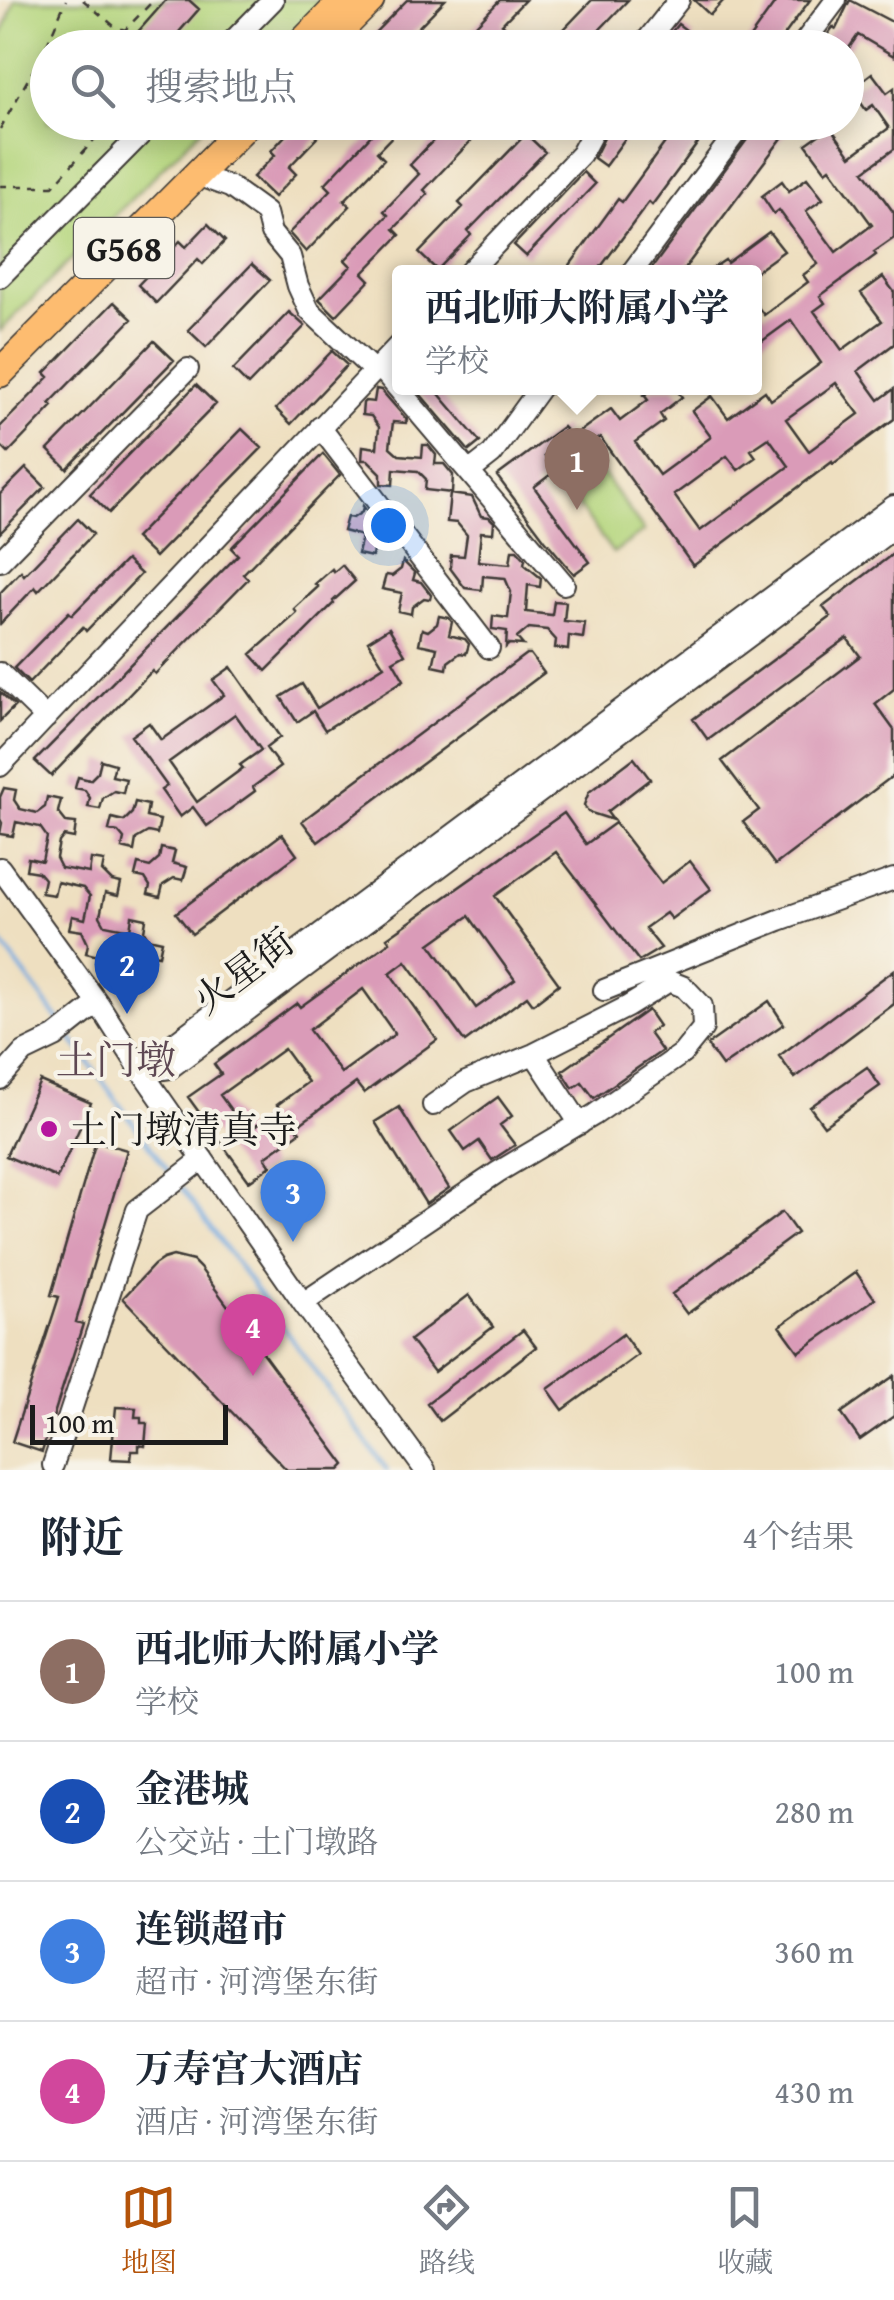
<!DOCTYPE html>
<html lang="zh">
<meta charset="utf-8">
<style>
:root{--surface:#fff;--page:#f2f2f3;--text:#1f2937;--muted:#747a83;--line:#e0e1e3;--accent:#b45309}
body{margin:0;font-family:"Gentium Book Plus","Noto Serif SC",serif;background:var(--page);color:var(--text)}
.scale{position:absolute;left:30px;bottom:25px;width:198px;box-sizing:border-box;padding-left:10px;border:5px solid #1c1c1c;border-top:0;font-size:28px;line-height:35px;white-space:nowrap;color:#1c1c1c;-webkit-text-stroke:8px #f7f3e8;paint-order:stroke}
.you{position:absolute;left:388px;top:525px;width:35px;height:35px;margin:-25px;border:8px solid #fff;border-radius:50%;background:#1a73e8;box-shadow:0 0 0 15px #1a73e833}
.badge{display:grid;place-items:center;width:65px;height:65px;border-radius:50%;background:var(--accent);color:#fff;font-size:32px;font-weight:700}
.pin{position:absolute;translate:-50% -82px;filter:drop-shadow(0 2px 5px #0008)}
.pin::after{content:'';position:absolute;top:52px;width:35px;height:30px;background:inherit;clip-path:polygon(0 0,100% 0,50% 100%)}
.popup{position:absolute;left:392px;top:265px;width:370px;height:130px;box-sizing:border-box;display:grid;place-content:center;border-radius:10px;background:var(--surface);filter:drop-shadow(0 2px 8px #0005);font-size:32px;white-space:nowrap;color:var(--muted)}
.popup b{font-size:38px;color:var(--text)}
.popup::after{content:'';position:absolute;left:50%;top:100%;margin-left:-20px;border:20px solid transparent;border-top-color:var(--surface)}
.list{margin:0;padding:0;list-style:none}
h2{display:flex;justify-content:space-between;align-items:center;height:130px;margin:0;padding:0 40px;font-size:42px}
h2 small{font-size:32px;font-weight:400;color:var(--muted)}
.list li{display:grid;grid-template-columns:65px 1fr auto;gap:30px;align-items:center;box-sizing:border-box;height:140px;padding:0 40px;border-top:2px solid var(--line)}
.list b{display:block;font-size:38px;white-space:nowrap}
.list p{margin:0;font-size:32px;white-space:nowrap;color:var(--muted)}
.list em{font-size:32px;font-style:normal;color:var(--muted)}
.icon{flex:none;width:55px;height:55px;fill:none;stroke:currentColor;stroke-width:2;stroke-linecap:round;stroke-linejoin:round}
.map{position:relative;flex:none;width:894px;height:1470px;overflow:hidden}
.search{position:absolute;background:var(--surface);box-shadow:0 5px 25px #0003;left:30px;right:30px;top:30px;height:110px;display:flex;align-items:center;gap:25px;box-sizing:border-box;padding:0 35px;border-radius:55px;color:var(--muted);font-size:38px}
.sheet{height:690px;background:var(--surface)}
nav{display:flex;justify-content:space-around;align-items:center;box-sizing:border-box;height:140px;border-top:2px solid var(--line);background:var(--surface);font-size:28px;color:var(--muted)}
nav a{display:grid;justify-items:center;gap:5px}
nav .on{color:var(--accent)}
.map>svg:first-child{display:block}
</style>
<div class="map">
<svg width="894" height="1470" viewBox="0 0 894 1470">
<rect width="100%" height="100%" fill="#f7f3e8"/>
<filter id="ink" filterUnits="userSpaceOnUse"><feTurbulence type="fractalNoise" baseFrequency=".01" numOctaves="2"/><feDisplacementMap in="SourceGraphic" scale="20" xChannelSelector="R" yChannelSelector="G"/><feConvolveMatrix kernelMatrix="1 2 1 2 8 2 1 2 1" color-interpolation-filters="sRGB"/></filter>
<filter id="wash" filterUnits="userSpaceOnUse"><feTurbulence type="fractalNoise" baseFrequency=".0048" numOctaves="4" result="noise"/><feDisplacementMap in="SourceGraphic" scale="40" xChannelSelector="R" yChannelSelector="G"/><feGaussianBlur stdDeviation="2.25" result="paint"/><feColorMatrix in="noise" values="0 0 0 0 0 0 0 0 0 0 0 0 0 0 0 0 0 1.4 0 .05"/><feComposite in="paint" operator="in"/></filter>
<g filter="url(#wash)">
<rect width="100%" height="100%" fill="#eedfc0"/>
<!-- green -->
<path fill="#b4d57c" stroke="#68784c" stroke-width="2.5" d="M 15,0 L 329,0 L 282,47 L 48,48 L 48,122 L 207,123 L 0,331 L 0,41 Z
M 602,473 L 644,531 L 613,553 L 571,496 Z"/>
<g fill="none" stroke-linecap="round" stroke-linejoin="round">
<!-- stream -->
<path stroke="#70a8df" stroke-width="4" d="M 0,941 L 60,1022
M 68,1034 L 172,1176
M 181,1187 L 387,1470"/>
</g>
<g id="blocks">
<!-- building -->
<path fill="#da9bb8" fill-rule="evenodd" d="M 166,0 L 189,0 L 199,9 L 165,48 L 135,48 L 129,42 Z
M 407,0 L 445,0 L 398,48 L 360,48 Z
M 500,0 L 525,0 L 502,24 L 509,30 L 492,48 L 454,48 Z
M 592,0 L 628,0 L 582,48 L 546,48 Z
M 694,0 L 724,0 L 710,15 Z
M 777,0 L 810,0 L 775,48 L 752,48 L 746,43 Z
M 850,0 L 894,23 L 894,56 L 858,35 L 849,48 L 818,48 L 833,27 L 836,29 Z
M 678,24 L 694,36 L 685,48 L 659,48 Z
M 872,73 L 887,93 L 894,88 L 894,149 L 864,171 L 894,213 L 894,238 L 874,252 L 876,255 L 820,296 L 825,303 L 814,311 L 842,350 L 882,321 L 861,293 L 883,277 L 894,292 L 894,344 L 858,371 L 879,400 L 894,389 L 894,419 L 833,464 L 832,462 L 693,566 L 600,437 L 534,487 L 590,562 L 574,574 L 545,540 L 497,476 L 563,427 L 565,429 L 544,457 L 611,409 L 620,421 L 648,400 L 644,395 L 655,388 L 675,388 L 682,397 L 660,414 L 664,421 L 635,442 L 659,475 L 711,437 L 692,411 L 712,396 L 728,418 L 765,391 L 771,400 L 821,363 L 791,320 L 754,347 L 754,302 L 764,315 L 808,282 L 803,275 L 818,264 L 779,210 L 774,214 L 762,196 L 782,181 L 789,191 L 807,178 L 823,199 L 806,211 L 836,252 L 872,225 L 830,168 L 826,171 L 806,144 L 830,127 L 851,156 L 889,128 L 873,105 L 866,110 L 851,89 ZM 836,383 L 859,414 L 809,451 L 786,419 ZM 769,438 L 789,466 L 700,531 L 674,495 L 727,456 L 738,470 L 756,457 L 751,450 Z
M 298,122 L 332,122 L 289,167 L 296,174 L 274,197 L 253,177 L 275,155 L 271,151 Z
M 364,122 L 406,122 L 377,152 L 384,159 L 344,201 L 350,206 L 306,252 L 289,233 L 331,190 L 325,184 L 374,132 Z
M 451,122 L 489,122 L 424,190 L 428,194 L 394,229 L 400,235 L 363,273 L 370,280 L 336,316 L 319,299 L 351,266 L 345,260 L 388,215 L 384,211 L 419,174 L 410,165 Z
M 612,122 L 637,122 L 605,166 L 594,158 Z
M 680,122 L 707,122 L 697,137 L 700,140 L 652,205 L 649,202 L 597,272 L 565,272 L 618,199 L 622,202 Z
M 760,122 L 794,122 L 682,272 L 649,272 Z
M 526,134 L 545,152 L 468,231 L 471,235 L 437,270 L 419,253 L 463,207 L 459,203 Z
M 583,172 L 595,184 L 526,256 L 514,245 Z
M 208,224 L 225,241 L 203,264 L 198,259 L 156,303 L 138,285 L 180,241 L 186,247 Z
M 769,232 L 784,251 L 755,272 L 707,272 L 725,260 L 727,263 Z
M 252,264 L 270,280 L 206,347 L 188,330 Z
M 114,302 L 132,319 L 50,403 L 53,406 L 8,453 L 0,445 L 0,427 L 49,377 L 45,373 Z
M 289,312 L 305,326 L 248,385 L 233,370 Z
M 154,341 L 174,360 L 67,469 L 48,450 Z
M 332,351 L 347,365 L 291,424 L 276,409 Z
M 196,385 L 216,404 L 109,513 L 90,494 Z
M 415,388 L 434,388 L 480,442 L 469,451 Z
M 376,389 L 381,390 L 407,420 L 406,423 L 393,422 L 390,447 L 399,455 L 422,457 L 423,445 L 428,445 L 436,455 L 435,464 L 444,464 L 453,475 L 452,493 L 425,490 L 426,479 L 418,471 L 394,469 L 393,485 L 381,484 L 381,473 L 368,460 L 362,460 L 363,446 L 377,448 L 379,427 L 371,416 L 362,415 L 363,403 L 365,401 L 374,402 Z
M 242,429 L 262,448 L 155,557 L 135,538 Z
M 323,454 L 340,475 L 243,574 L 248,579 L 155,674 L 152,671 L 51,776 L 35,761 L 238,555 L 231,548 Z
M 26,468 L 45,487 L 0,533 L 0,494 Z
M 450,494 L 472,497 L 481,516 L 489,517 L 494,522 L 493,533 L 481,532 L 478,561 L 510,564 L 512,550 L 517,550 L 525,559 L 524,564 L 541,578 L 540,587 L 528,585 L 526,612 L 552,615 L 554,601 L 566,602 L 564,621 L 585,623 L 583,638 L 569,636 L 568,650 L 555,648 L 556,640 L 547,630 L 529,628 L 517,638 L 523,645 L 509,644 L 506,647 L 507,631 L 492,629 L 493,616 L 508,618 L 511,592 L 505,578 L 483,576 L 482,590 L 465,588 L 450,568 L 451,555 L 464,556 L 467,535 L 457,523 L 447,522 Z
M 363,506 L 390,542 L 385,540 L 373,550 L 372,557 L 358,554 L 362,536 L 343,531 L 347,517 L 353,518 L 362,512 Z
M 78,519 L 93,534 L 38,591 L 35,587 L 0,624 L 0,593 L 21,571 L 24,575 Z
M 894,553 L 894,689 L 875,704 L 894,730 L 894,775 L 775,865 L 743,822 L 759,810 L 722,761 L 860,656 L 847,638 L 708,740 L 693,719 L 831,617 L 823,607 Z
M 126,560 L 141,574 L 86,631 L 83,627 L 29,683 L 14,668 L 69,612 L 72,615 Z
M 403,561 L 415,573 L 413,580 L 421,582 L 431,595 L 430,599 L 424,598 L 412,607 L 411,614 L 398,611 L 402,593 L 382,589 L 386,575 L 392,576 L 401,569 Z
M 342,565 L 355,581 L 333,601 L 334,603 L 266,671 L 251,654 L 297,613 L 294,609 L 318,587 L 315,584 L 332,569 L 334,572 Z
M 439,616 L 449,618 L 452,622 L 449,635 L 465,639 L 469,644 L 466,654 L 460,653 L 448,662 L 447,669 L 433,666 L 437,648 L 419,644 L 422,629 L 428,631 L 437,624 Z
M 389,628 L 405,654 L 393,661 L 404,680 L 325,730 L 313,711 L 297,722 L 281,697 L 302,684 L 317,708 L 384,666 L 368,641 Z
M 526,654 L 530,654 L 544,673 L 318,842 L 302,821 Z
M 231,667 L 280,737 L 266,748 L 280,767 L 253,787 L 255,791 L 207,826 L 193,807 L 180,817 L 161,790 L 167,786 L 131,736 L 149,723 L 161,740 L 224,695 L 213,680 ZM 235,714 L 261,750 L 240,765 L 243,768 L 197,802 L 169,762 Z
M 0,692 L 15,706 L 0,721 Z
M 634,758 L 650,779 L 607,812 L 613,820 L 588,812 L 584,805 L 589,792 Z
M 101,760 L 115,764 L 112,776 L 126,779 L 123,793 L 114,791 L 103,798 L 100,809 L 88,807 L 90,798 L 85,790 L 75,788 L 78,777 L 90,780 L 98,772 Z
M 4,788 L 16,790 L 14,800 L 20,809 L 37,813 L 45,807 L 47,797 L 61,800 L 58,812 L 66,822 L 76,823 L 74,838 L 64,836 L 59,842 L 56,858 L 61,868 L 89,873 L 91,859 L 104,861 L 102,871 L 112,881 L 121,883 L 118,896 L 105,893 L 100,916 L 105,925 L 130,930 L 132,916 L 146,919 L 144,931 L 148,938 L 162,941 L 159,955 L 152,954 L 145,958 L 143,967 L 130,964 L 131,955 L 127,945 L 108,941 L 100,946 L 98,956 L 86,953 L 88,944 L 82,931 L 69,929 L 72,916 L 85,919 L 90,896 L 83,888 L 57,882 L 54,895 L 41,893 L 44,879 L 38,872 L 26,870 L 28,858 L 42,861 L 47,837 L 40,827 L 16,822 L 13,836 L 0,834 L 2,823 L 0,819 L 0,797 Z
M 135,802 L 148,805 L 146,817 L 160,820 L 157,834 L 148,832 L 136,839 L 134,851 L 122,848 L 124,839 L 118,832 L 109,830 L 112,818 L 124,821 L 132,813 Z
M 564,813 L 586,844 L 615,823 L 661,883 L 690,861 L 711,889 L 671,919 L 666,913 L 645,928 L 661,948 L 639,961 L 556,852 L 495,896 L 559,984 L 533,1004 L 527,996 L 465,1042 L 406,961 L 390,973 L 437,1040 L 364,1093 L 356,1083 L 296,1127 L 300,1132 L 265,1157 L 271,1166 L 249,1181 L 188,1097 L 221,1074 L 214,1064 L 297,1003 L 300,1007 L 390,942 L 387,938 ZM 469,916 L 515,980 L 476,1008 L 430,944 ZM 363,989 L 395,1034 L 341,1073 L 309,1030 ZM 284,1049 L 308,1082 L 277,1105 L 280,1109 L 247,1132 L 220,1095 Z
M 282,834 L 297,855 L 192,934 L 176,913 Z
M 161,848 L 175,851 L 172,863 L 187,867 L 183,880 L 174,878 L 163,885 L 160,897 L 148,894 L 150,886 L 145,878 L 135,876 L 138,864 L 150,867 L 159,859 Z
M 894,970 L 894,1004 L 795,1078 L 779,1056 Z
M 769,1001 L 784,1024 L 722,1066 L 707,1045 Z
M 648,1010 L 659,1026 L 649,1033 L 662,1051 L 594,1098 L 582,1082 L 573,1088 L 562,1071 Z
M 867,1067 L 880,1086 L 824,1126 L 810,1107 Z
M 40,1081 L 91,1103 L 57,1178 L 6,1156 Z
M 498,1097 L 512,1116 L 500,1125 L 515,1145 L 492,1160 L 479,1141 L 465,1151 L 451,1131 Z
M 399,1107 L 449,1188 L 426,1204 L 375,1122 Z
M 96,1141 L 127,1150 L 76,1322 L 83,1324 L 42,1452 L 12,1442 L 59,1297 L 51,1295 Z
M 782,1212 L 797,1233 L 687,1314 L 672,1294 Z
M 173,1256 L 193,1261 L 200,1268 L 345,1465 L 340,1470 L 287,1470 L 123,1298 L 154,1265 L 163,1259 Z
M 856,1272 L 875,1299 L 799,1352 L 780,1326 Z
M 469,1295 L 493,1327 L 434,1372 L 410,1340 Z
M 523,1330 L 536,1347 L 440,1421 L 427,1403 Z
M 623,1334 L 638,1355 L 563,1410 L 548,1389 Z
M 894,1376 L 894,1416 L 860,1440 L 841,1413 Z
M 116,1407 L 136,1408 L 135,1417 L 141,1417 L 141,1423 L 147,1423 L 145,1446 L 139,1445 L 139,1451 L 132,1451 L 131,1460 L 111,1459 Z"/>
</g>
</g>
<g filter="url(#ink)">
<use href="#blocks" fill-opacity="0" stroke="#3c3935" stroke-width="2.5"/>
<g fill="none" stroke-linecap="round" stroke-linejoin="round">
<!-- minor casing -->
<g stroke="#3c3935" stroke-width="24">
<path id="minor" d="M 226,48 L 273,0
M 641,48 L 679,0
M 800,48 L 836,0
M 197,175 L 230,187 L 266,213 L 271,233 L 290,256 L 298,286 L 309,310 L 374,371
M 469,272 L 581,154 L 598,122
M 632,272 L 744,122
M 0,277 L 153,122
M 379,366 L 564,584
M 320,427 L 489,648
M 469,472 L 492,454 L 540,388
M 0,561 L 188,369
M 0,673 L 46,718
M 0,766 L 400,344
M 0,868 L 98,1003 L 142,1072 L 303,1303 L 425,1470
M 604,990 L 779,920 L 894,879
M 534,1054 L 580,1124
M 142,1072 L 162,1052 L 894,506
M 142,1072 L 170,1068 L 894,528
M 0,1079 L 24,1052 L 55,1037 L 98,1003
M 303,1303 L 498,1172 L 594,1115 L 682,1054 L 703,1028 L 702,1006 L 684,987 L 669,981 L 627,1007 L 534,1054 L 466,1082 L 433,1105
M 53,1465 L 137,1210 L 203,1159"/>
</g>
<!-- highway casing -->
<g stroke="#3c3935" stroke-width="31">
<path id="highway" d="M 334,36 L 370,0
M 297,48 L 344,0
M 0,373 L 249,122"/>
</g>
<!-- path -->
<path stroke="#3c3935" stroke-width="2.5" stroke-dasharray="8 8" stroke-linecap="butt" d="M 83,0 L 114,26 L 125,30 L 154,0
M 111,48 L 124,32
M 0,129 L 44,51 L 66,0
M 0,186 L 53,186 L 100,133 L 106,122"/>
<!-- minor -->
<use href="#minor" stroke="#fff" stroke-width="20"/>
<!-- highway -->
<use href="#highway" stroke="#fdbc6f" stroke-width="28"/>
</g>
</g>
<!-- markers -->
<circle fill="#b5179e" stroke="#f7f3e8" stroke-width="4" cx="49" cy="1129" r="10"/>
<g text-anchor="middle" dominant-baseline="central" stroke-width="8" stroke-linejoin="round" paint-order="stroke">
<!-- shield labels -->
<rect fill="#f7f3e8" stroke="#5e5c59" stroke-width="2.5" x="74" y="218" width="100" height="60" rx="8"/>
<g font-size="35" font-weight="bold" fill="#1c1c1c">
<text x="124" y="248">G568</text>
</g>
<!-- street labels -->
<g font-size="38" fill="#1c1c1c" stroke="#f7f3e8">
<text transform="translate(243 970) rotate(-37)">火星街</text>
</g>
<!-- poi labels -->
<g font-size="38" fill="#1c1c1c" stroke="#f7f3e8" text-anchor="start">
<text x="69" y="1129">土门墩清真寺</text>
</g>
<!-- neighbourhood labels -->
<g font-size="40" fill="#5e4853" stroke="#f7f3e8">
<text x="116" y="1059">土门墩</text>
</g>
</g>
</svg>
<div class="scale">100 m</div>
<div class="you"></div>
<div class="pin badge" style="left:577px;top:510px;background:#8d6e63">1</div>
<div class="popup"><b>西北师大附属小学</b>学校</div>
<div class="pin badge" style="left:127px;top:1014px;background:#1a4fb4">2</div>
<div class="pin badge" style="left:293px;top:1242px;background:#3f7fe0">3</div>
<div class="pin badge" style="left:253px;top:1376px;background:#d1479c">4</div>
<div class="search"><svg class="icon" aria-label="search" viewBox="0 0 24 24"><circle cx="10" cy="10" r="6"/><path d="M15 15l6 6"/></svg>搜索地点</div>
</div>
<section class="sheet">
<h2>附近<small>4个结果</small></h2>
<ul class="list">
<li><span class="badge" style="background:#8d6e63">1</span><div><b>西北师大附属小学</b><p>学校</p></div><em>100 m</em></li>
<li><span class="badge" style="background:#1a4fb4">2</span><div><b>金港城</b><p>公交站 · 土门墩路</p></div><em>280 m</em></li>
<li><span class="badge" style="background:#3f7fe0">3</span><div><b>连锁超市</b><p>超市 · 河湾堡东街</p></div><em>360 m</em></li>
<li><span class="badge" style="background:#d1479c">4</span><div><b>万寿宫大酒店</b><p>酒店 · 河湾堡东街</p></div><em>430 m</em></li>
</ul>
</section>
<nav>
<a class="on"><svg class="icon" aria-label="map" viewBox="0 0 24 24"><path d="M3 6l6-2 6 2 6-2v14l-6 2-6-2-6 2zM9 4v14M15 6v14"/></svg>地图</a>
<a><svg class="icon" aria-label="directions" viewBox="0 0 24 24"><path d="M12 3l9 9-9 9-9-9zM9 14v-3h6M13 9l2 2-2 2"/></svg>路线</a>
<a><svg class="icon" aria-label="saved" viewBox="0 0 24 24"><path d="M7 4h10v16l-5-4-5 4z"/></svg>收藏</a>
</nav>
